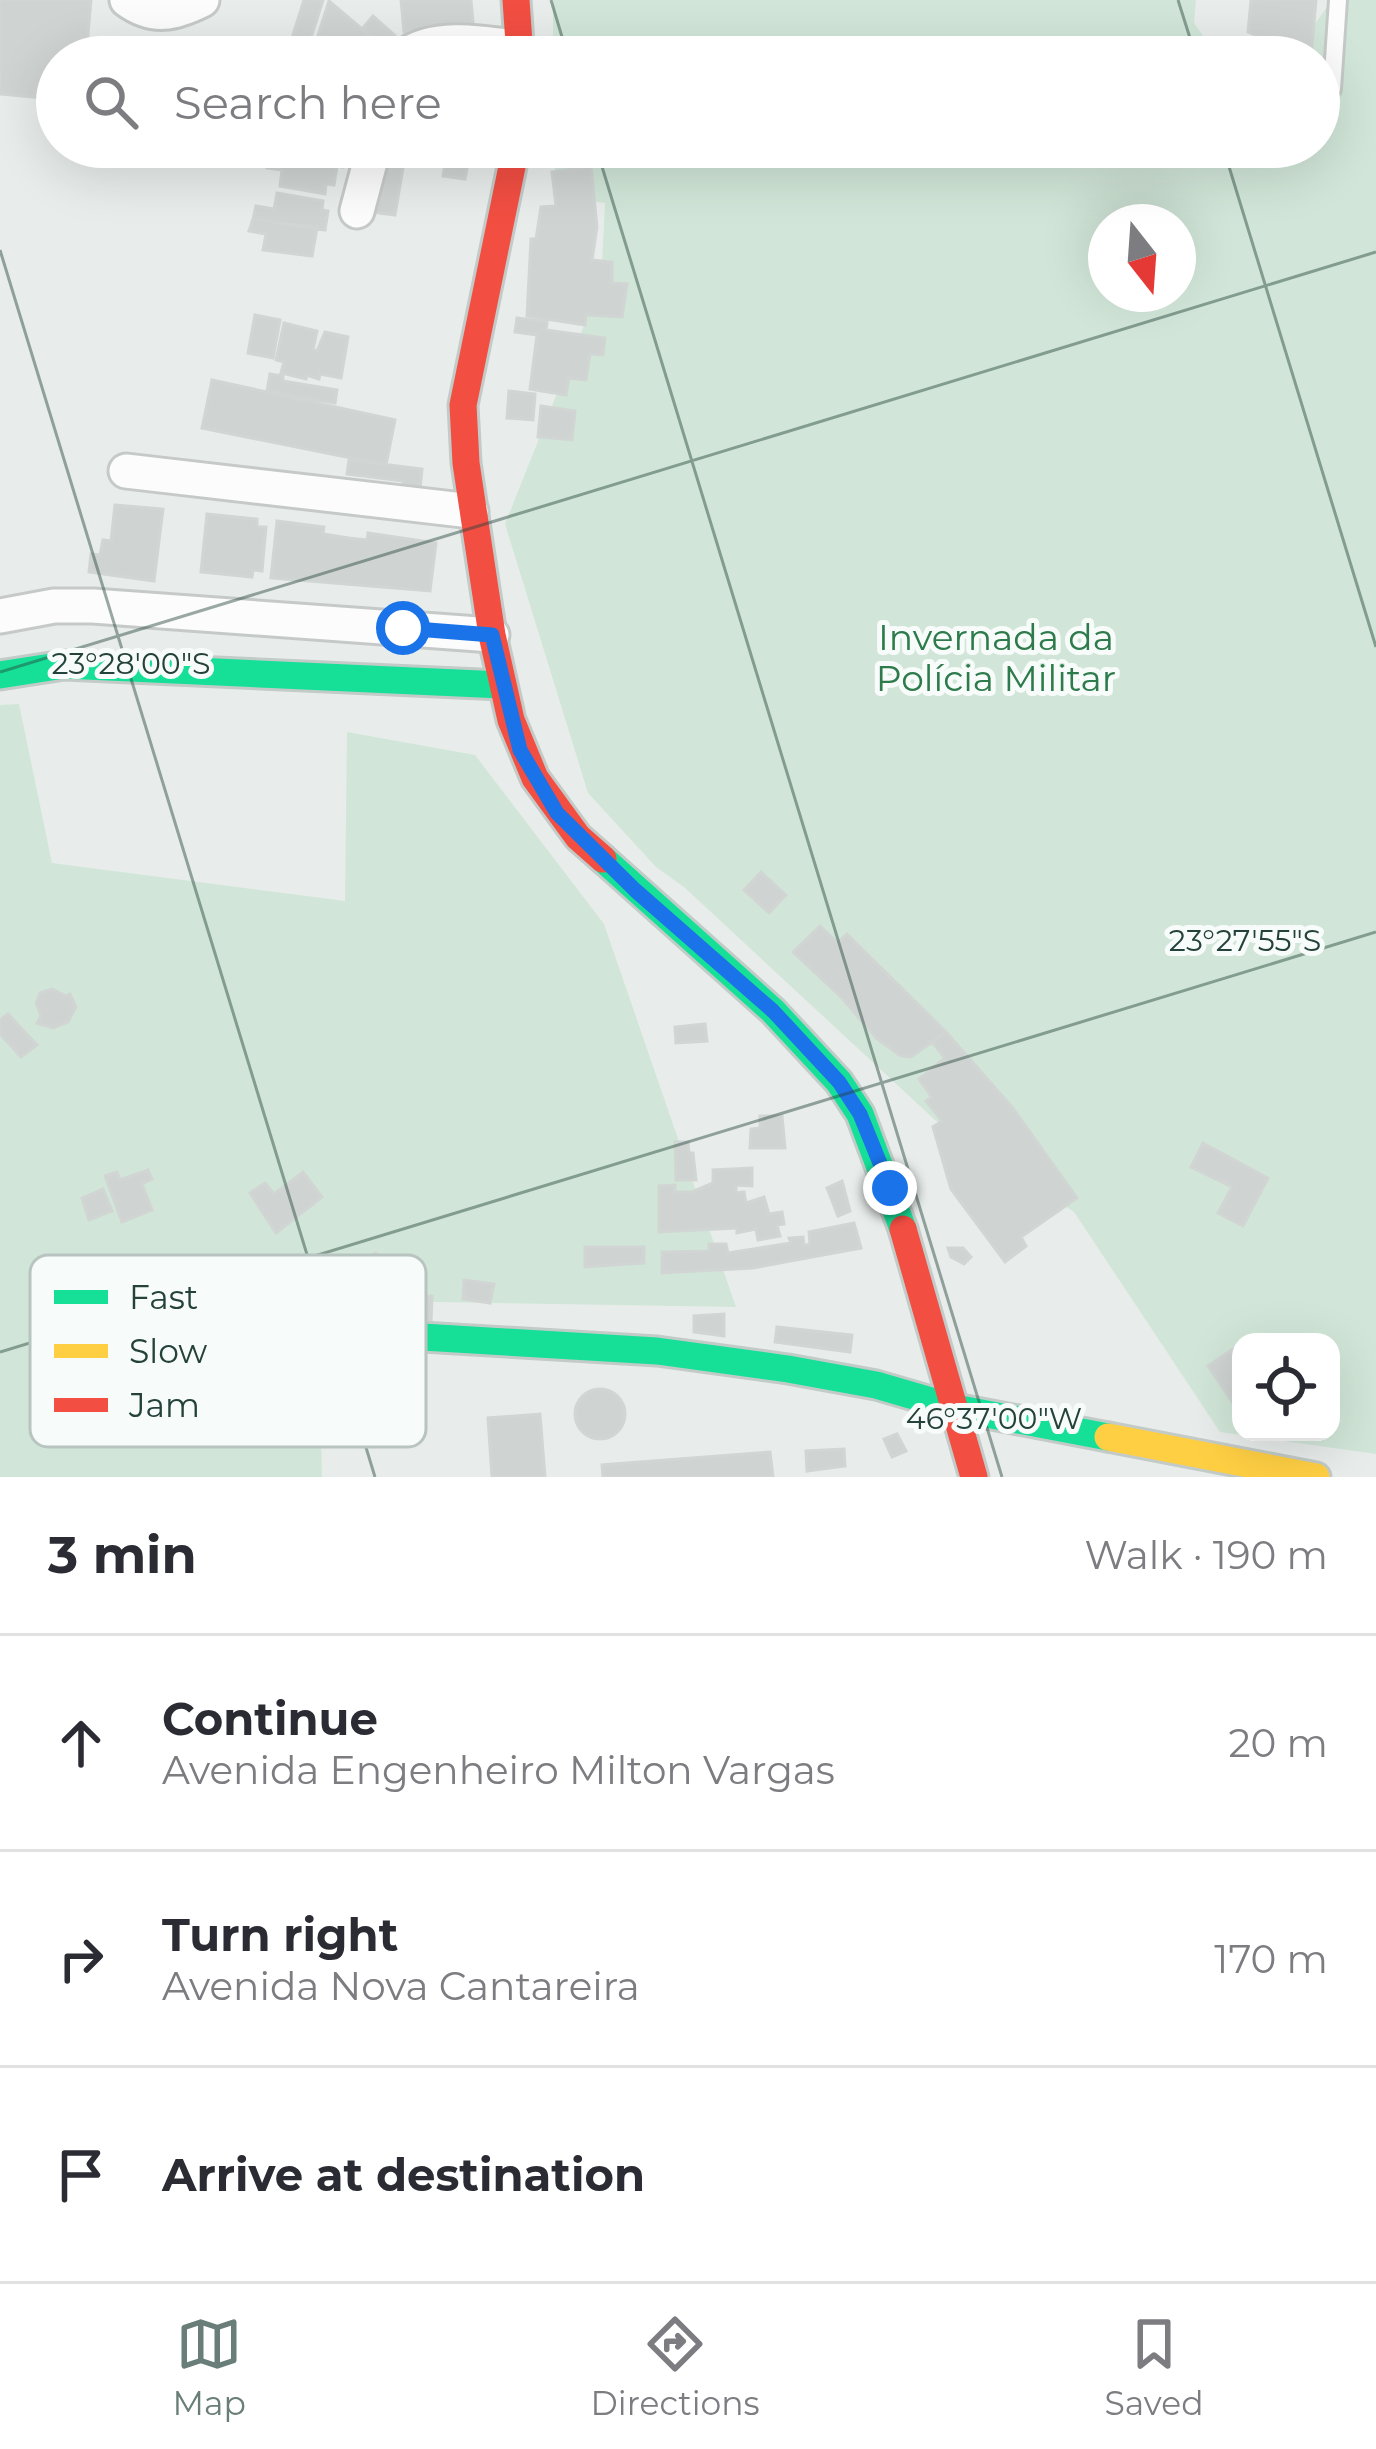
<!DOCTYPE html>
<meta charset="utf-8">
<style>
:root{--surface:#fff;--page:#f2f2f3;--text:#2b2b33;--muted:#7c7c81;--line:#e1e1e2;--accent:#697e78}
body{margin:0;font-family:Montserrat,sans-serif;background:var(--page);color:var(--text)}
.controls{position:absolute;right:36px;bottom:36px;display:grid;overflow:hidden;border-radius:24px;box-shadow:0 12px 48px #0002}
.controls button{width:108px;height:108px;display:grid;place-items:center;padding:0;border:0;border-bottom:3px solid var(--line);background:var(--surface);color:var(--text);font:60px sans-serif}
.compass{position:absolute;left:1088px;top:204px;width:108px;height:108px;border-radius:50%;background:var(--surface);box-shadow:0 12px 48px #0002;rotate:163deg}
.stop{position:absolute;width:36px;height:36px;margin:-27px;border:9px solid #1a73e8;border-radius:50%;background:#fff}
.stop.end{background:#1a73e8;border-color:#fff;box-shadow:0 3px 12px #0008}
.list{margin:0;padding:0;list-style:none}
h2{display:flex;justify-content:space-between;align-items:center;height:156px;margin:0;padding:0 48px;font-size:51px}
h2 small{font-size:39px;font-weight:400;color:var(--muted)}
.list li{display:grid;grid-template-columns:78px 1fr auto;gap:36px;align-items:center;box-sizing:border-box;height:216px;padding:0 48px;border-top:3px solid var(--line)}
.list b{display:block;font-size:45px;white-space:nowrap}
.list p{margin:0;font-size:39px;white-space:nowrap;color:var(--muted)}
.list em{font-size:39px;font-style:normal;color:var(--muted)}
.icon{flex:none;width:66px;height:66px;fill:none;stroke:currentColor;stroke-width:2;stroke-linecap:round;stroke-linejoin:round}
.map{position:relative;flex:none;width:1376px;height:1477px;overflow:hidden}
.search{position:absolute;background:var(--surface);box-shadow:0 12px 48px #0002;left:36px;right:36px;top:36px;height:132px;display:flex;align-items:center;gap:30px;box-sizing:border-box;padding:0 42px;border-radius:66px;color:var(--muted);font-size:45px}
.sheet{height:804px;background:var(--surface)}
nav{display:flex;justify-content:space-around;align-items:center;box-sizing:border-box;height:168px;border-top:3px solid var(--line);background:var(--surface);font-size:33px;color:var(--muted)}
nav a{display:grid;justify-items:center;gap:6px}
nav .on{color:var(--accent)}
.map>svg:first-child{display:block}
</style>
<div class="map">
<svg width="1376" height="1477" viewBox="0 0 1376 1477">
<rect width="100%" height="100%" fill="#e8edeb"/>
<!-- green -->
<path fill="#d1e6d8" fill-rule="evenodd" d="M 553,0 L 1196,0 L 1194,23 L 1218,57 L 553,57 Z
M 1332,0 L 1376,0 L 1376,1454 L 1220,1432 L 1074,1212 L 935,1120 L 684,887 L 656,867 L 588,793 L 505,524 L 601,283 L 605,203 L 555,195 L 555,147 L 1319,147 L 1319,57 L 1291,57 ZM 1106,222 L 1178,222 L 1178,294 L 1106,294 ZM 1241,1342 L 1331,1342 L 1331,1432 L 1241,1432 Z
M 19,704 L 52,863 L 345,901 L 347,732 L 475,755 L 604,924 L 736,1307 L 318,1300 L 322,1477 L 0,1477 L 0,705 Z"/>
<!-- building -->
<path fill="#cfd4d2" stroke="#d1d6d4" stroke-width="3" d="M 0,0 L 91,0 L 86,57 L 57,57 L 57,99 L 0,94 Z
M 304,0 L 323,0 L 305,57 L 286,57 Z
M 401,0 L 471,0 L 473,22 L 404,32 Z
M 1251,0 L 1316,0 L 1311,57 L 1254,57 L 1256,35 L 1248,32 Z
M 329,1 L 362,29 L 388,51 L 383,57 L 311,57 Z
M 373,16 L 400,40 L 388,51 L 362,29 Z
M 274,147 L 347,147 L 343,167 L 271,155 Z
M 390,147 L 406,150 L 395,215 L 372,212 Z
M 448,147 L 471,147 L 465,179 L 443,176 Z
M 271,156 L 337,166 L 334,185 L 326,184 L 325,194 L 280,186 L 282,170 L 267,168 Z
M 591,167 L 597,227 L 592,260 L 612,262 L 612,283 L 627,284 L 622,317 L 586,315 L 585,325 L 527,316 L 531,239 L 536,239 L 541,207 L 556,206 L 552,172 Z
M 277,193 L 323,201 L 322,210 L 328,211 L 325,230 L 253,219 L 256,206 L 274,209 Z
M 253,219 L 317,228 L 312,256 L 263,250 L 266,234 L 249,231 Z
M 255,315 L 280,320 L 273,358 L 248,353 Z
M 517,318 L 547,322 L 546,330 L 605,338 L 603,355 L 590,354 L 586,380 L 569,378 L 566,395 L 530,389 L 537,335 L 515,332 Z
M 284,323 L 317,331 L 313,350 L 317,351 L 325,332 L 348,337 L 341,378 L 320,374 L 319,379 L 307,375 L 306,379 L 281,373 L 284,362 L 276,360 Z
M 270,374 L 283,376 L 283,381 L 337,390 L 335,403 L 267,391 Z
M 212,380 L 395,420 L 386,465 L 202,428 Z
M 509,391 L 535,394 L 533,420 L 507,418 Z
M 541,406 L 575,411 L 572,440 L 538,437 Z
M 349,460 L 422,469 L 419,499 L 402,498 L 403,481 L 347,474 Z
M 115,505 L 163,509 L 154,581 L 89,572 L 91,554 L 100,555 L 103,540 L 111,541 Z
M 207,514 L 257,519 L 257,527 L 266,527 L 262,571 L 253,570 L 252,577 L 201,572 Z
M 277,521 L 324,527 L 323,534 L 349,538 L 367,540 L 368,533 L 436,543 L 430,591 L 271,578 Z
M 761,872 L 786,895 L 769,913 L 744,890 Z
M 820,926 L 838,943 L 847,934 L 946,1032 L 911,1057 L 901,1056 L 877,1039 L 841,997 L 793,952 Z
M 52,989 L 66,996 L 70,994 L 76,1007 L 68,1022 L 53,1028 L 37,1023 L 41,1016 L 36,1003 L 40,993 Z
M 8,1014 L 37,1045 L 21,1057 L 0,1034 L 0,1020 Z
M 705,1024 L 707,1041 L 676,1043 L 675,1027 Z
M 946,1032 L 1012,1107 L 1077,1198 L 1021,1237 L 1026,1246 L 1005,1262 L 951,1189 L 933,1127 L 942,1121 L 926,1101 L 932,1097 L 919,1079 L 945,1058 L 932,1042 Z
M 760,1116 L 782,1116 L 785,1148 L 750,1148 L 751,1129 L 760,1128 Z
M 675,1142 L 688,1142 L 689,1153 L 693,1153 L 696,1180 L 676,1180 Z
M 1203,1143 L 1268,1178 L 1243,1226 L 1218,1213 L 1232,1187 L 1191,1167 Z
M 752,1168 L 752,1186 L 736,1185 L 736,1193 L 744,1192 L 746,1203 L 764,1197 L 769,1214 L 782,1212 L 784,1224 L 777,1225 L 780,1236 L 758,1240 L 756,1229 L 737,1233 L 737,1228 L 659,1232 L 659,1186 L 675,1185 L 675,1192 L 692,1192 L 713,1183 L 713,1170 Z
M 148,1170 L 152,1179 L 142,1184 L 152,1210 L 122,1222 L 105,1176 L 117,1172 L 120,1180 Z
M 303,1172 L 322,1197 L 276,1233 L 250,1193 L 265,1183 L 274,1194 Z
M 842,1181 L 850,1211 L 838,1216 L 827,1188 Z
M 103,1189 L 112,1211 L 89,1220 L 82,1198 Z
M 854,1223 L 861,1248 L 753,1268 L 662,1273 L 662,1252 L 709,1251 L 709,1244 L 726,1244 L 728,1253 L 791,1243 L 789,1238 L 803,1237 L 804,1246 L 810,1244 L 809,1232 Z
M 585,1247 L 644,1247 L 644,1263 L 585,1267 Z
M 948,1248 L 963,1248 L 971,1257 L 964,1264 L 951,1257 Z
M 376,1253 L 383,1261 L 378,1264 L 396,1290 L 355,1318 L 331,1281 Z
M 464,1280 L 494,1284 L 490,1303 L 463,1299 Z
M 416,1296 L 432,1296 L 431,1324 L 415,1324 Z
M 724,1314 L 724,1336 L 694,1332 L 694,1316 Z
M 777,1327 L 852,1335 L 850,1352 L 775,1342 Z
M 1233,1349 L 1241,1360 L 1241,1402 L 1235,1406 L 1208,1366 Z
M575 1414a25 25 0 1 1 50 0a25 25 0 1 1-50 0Z
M 540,1414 L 545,1477 L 492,1477 L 488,1418 Z
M 897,1434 L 906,1451 L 892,1457 L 884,1439 Z
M 844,1449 L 845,1466 L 807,1471 L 806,1451 Z
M 770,1452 L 773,1477 L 603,1477 L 602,1465 Z"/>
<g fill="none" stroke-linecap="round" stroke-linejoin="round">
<!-- lane casing -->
<g stroke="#c5cac8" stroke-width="22">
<path id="lane" d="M 1332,89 L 1338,0"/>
</g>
<!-- street casing -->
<g stroke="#c5cac8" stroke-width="39">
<path id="street" d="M 127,0 C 153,19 174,14 202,0
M 404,57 C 432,33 486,43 520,48
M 357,211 L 374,147
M 126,471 L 471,511
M 0,616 L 54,606 L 93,606 L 492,635"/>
</g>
<!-- fast casing -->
<g stroke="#c3cbc8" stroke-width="33">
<path id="fast" d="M 0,675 L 64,665 L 502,685
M 603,859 L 773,1011 L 839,1082 L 860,1114 L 903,1229
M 389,1335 L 657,1351 L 788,1369 L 876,1385 L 955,1408 L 1108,1437"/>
</g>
<!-- slow casing -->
<g stroke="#c3cbc8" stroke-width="33">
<path id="slow" d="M 1108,1437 L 1316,1477"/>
</g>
<!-- jam casing -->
<g stroke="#c3cbc8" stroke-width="33">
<path id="jam" d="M 516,0 L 520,57
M 516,147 L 463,405 L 466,463 L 492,635 L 511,720 L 535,778 L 578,837 L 603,859
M 903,1229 L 974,1477"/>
</g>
<!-- lane -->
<use href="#lane" stroke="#fcfcfc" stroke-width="16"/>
<!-- street -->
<use href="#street" stroke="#fcfcfc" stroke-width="33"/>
<!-- fast -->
<use href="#fast" stroke="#16e098" stroke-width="27"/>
<!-- slow -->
<use href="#slow" stroke="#ffcf43" stroke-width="27"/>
<!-- jam -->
<use href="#jam" stroke="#f24e42" stroke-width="27"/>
</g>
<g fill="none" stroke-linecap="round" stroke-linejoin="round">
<!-- route -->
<path stroke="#1a73e8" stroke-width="15" d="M 403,628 L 492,635 L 520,750 L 557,813 L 635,890 L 773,1011 L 839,1082 L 860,1114 L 890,1188"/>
</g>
<!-- ticks -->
<path fill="none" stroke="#24423a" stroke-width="3" stroke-opacity="0.45" d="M 551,0 L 568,57M 1178,0 L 1196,57M 596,147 L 1002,1477M 1223,147 L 1376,647M 0,250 L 375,1477M 0,672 L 1376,252M 0,1352 L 1376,932"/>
<g text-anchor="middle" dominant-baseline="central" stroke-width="10" stroke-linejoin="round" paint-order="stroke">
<!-- park labels -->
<g font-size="36" fill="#2d7a4b" stroke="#f7fbf9">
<text x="996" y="637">Invernada da<tspan x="996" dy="41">Polícia Militar</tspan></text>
</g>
</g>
<!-- legend -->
<rect x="30" y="1255" width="396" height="192" rx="18" fill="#f7fbf9" stroke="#b8c4c0" stroke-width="3"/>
<rect x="54" y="1290" width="54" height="14" fill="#16e098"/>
<rect x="54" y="1344" width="54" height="14" fill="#ffcf43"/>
<rect x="54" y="1398" width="54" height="14" fill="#f24e42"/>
<g font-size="33" fill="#24423a">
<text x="129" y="1309">Fast</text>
<text x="129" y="1363">Slow</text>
<text x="129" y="1417">Jam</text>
</g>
<g font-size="30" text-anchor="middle" fill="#24423a" stroke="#f7fbf9" stroke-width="10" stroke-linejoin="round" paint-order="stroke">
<text x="131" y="674">23°28'00"S</text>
<text x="1245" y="951">23°27'55"S</text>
<text x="994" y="1429">46°37'00"W</text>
</g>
</svg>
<div class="controls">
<button><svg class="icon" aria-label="locate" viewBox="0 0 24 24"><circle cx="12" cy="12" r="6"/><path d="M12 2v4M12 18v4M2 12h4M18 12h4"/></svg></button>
</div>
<svg class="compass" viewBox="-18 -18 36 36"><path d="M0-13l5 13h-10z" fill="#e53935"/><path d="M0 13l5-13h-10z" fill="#7c7c81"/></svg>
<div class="stop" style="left:403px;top:628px"></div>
<div class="stop end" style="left:890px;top:1188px"></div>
<div class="search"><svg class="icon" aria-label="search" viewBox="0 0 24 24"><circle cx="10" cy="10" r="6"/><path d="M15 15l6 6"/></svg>Search here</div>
</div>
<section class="sheet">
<h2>3 min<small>Walk · 190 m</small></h2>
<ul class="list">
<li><svg class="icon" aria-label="ahead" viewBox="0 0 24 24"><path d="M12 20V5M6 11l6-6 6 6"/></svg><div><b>Continue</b><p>Avenida Engenheiro Milton Vargas</p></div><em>20 m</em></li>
<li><svg class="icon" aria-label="right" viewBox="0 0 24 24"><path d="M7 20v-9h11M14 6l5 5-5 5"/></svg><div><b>Turn right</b><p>Avenida Nova Cantareira</p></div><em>170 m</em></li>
<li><svg class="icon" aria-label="arrive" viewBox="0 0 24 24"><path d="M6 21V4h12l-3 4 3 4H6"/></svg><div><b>Arrive at destination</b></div></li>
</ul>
</section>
<nav>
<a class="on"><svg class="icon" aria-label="map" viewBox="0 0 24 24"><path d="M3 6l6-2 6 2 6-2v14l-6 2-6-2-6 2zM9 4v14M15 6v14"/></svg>Map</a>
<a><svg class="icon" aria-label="directions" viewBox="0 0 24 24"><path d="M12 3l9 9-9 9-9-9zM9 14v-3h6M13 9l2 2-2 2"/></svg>Directions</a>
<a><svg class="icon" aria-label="saved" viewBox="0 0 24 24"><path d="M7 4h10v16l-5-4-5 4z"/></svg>Saved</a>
</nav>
